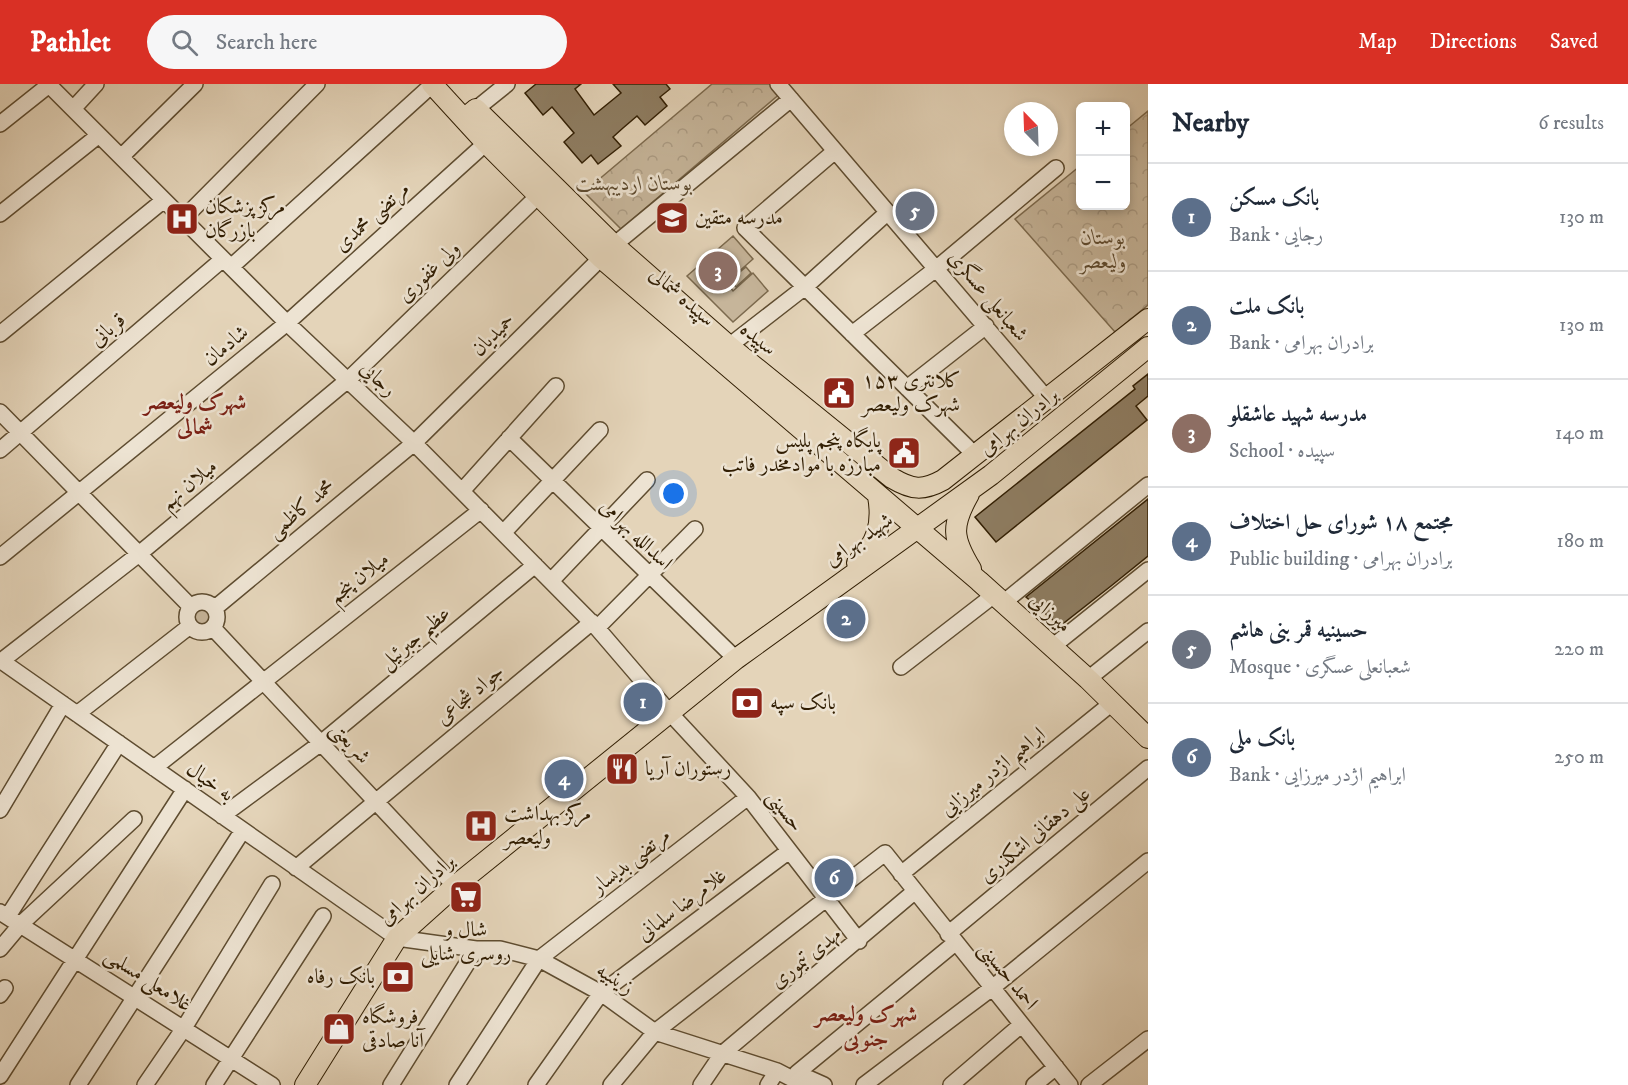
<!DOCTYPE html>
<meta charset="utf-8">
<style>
:root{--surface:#fff;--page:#f6f6f7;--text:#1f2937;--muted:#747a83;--line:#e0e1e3;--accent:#d93025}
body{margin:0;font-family:"IM FELL DW Pica",Amiri,serif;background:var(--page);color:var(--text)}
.controls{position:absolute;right:18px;top:18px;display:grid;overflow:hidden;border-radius:9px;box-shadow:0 3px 9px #0003}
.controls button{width:54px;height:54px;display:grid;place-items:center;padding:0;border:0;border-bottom:2px solid var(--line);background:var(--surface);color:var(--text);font:30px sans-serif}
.compass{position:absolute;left:1004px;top:18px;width:54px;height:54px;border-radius:50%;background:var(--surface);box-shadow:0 3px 9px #0003;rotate:337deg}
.you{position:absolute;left:674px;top:410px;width:21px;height:21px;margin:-15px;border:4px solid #fff;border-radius:50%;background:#1a73e8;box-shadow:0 0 0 9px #1a73e833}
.badge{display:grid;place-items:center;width:39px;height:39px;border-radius:50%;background:var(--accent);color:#fff;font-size:20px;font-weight:700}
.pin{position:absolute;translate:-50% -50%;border:3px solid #fff;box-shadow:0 2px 6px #0006}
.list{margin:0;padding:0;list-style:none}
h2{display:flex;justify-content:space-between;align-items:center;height:78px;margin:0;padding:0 24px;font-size:26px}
h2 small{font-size:20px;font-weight:400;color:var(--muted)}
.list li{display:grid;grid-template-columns:39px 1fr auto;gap:18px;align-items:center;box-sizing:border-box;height:108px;padding:0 24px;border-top:2px solid var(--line)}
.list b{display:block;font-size:22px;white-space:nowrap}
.list p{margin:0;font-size:20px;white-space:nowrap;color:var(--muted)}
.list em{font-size:20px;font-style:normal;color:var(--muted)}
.icon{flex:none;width:33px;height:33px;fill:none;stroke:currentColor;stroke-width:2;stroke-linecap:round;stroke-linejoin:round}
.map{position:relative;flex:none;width:1148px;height:1001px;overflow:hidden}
header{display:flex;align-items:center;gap:36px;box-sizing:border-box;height:84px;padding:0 30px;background:var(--accent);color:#fff}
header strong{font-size:28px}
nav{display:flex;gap:33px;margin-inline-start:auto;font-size:21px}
.search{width:420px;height:54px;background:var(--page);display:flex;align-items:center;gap:15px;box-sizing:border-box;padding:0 21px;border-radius:33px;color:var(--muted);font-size:22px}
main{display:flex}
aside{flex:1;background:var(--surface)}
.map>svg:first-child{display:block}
</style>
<header>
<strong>Pathlet</strong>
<div class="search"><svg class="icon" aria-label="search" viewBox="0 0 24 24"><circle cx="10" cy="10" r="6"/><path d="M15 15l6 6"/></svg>Search here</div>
<nav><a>Map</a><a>Directions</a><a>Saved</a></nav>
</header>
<main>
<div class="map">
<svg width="1148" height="1001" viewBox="0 0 1148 1001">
<defs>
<pattern id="park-crowns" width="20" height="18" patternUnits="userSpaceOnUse" patternTransform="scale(1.5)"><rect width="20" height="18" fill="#c6b59a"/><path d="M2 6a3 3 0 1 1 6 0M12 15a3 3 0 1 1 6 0" fill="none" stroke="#ab9b83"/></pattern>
</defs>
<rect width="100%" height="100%" fill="#e4d4b9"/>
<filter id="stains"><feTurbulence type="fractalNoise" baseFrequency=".00333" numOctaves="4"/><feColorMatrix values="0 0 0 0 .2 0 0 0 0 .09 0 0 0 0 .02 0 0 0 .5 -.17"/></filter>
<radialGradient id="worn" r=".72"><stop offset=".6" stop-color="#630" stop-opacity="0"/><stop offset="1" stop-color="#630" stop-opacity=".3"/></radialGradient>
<!-- grass -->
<path fill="#c6b59a" stroke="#7c6a4e" stroke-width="1.5" d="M 733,152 L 753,175 L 718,206 L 727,199 L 733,207 L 753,189 L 768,207 L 733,238 L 687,192 Z
M 746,183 L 751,189 L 736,203 L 730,196 Z
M190 533a13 13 0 1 1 26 0a13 13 0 1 1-26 0Z"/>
<!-- park -->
<path fill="url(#park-crowns)" stroke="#7c6a4e" stroke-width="1.5" d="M 712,0 L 774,0 L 782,8 L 621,145 L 584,108 Z
M 1148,27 L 1148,221 L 1115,248 L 1015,135 L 1080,82 L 1080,122 L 1126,122 L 1126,45 Z"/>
<!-- building -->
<path fill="#8e7d62" stroke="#311e03" stroke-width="1.5" d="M 536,0 L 581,0 L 575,5 L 594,31 L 621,9 L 613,0 L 666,0 L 670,5 L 660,13 L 667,22 L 645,41 L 637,32 L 623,44 L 613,53 L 621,62 L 598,80 L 591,71 L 582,79 L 564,58 L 574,49 L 552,23 L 543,31 L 525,9 Z
M 912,114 L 927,130 L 917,139 L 902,123 Z
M 1148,290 L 1148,312 L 1136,322 L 1147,336 L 996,458 L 975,433 L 1135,305 L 1133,302 Z
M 1148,415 L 1148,472 L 1111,502 L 1060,542 L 1026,513 Z
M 853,522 L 860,531 L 840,547 L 833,539 Z"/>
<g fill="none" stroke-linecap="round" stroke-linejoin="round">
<!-- minor casing -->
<g stroke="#5e4c30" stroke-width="18">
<path id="minor" d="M 48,0 L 287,239 L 414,359 L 597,544 L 670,629 L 748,713 L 859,857
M 778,0 L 1048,316
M 73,25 L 96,0
M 476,25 L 507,0
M 0,40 L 49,1
M 835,67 L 745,144 L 975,371
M 121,73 L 195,0
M 0,130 L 99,51
M 183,135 L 317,0
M 614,161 L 791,15
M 231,183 L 433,0
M 0,250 L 164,116
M 852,250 L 937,184 L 1056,84
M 729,262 L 805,203 L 888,128
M 907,304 L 986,242
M 0,328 L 191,523
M 509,354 L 736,575
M 0,366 L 223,175
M 462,407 L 556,302
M 503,449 L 600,346
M 0,473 L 287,239 L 486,59
M 551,497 L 647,396
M187 533a15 15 0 1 1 30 0a15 15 0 1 1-30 0Z
M 1003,519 L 1148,401
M 215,524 L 414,359 L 601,174
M 213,544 L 455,802
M 597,544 L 695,445
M 1052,563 L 1148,486
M 0,576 L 397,854 L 476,865 L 500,865 L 539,875 L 601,909 L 655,948 L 777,987 L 804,1001
M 0,578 L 139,470 L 349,295 L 539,111
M 901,583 L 994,511
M 1088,595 L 1148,547
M 77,630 L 190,542
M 154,684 L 481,426
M 0,726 L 63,620
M 222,732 L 321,659 L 535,481
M 296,784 L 592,538
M 901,790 L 1112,619
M 0,828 L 272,1001
M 8,832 L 119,659
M 948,850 L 1148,684
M 0,865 L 21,840 L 134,735
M 0,911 L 5,904
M 0,992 L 185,705
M 78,1001 L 243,746
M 145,1001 L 184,944 L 272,800
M 214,1001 L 323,832
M 391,1001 L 476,865
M 457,1001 L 539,875 L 748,713
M 536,1001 L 601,909 L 789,767
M 611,1001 L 655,948 L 885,769 L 1070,1001
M 701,1001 L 722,970 L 914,808
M 768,1001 L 777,987
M 824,1001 L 797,989 L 955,859
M 864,1001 L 992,904 L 1148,777
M 951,1001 L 1021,941
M 1034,1001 L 1056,983
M 1089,1001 L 1148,955"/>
</g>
<!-- major casing -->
<g stroke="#311e03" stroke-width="22">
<path id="major" d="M 432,0 L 486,59 L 601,174 L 979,497 L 1088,595 L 1148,654
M 464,35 L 476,25 L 614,161 L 729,262 L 892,394 C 912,406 923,407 943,396 L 1148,235
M 969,410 C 951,442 952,454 971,485
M 857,479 C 877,459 883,440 878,412
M 305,1001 L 397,854 L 455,802 L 736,575 L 991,391 L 1148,263"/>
</g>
<!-- minor -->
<use href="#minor" stroke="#ede3d2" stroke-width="15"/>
<!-- major -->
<use href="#major" stroke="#e4d4b9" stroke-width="20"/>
</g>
<!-- icons -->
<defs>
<g id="school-square" transform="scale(1.725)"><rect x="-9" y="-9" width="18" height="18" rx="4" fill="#8f2418" stroke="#ede3d2"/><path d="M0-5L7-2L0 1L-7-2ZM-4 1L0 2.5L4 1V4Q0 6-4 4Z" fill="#fff"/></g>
<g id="hospital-square" transform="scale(1.725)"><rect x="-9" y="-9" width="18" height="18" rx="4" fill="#8f2418" stroke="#ede3d2"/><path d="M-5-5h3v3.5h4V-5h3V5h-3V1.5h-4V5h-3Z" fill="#fff"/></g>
<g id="civic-square" transform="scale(1.725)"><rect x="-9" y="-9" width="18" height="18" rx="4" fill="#8f2418" stroke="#ede3d2"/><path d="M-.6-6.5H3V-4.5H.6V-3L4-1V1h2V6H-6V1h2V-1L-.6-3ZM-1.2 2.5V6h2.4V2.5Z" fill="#fff"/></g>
<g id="bank-square" transform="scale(1.725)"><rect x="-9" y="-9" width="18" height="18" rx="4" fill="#8f2418" stroke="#ede3d2"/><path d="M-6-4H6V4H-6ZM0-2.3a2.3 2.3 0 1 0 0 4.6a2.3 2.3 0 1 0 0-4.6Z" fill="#fff"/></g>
<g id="restaurant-square" transform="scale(1.725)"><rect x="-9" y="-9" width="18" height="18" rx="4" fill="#8f2418" stroke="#ede3d2"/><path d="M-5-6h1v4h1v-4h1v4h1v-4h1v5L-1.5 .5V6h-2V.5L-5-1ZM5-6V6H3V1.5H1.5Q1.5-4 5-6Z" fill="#fff"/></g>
<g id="supermarket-square" transform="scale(1.725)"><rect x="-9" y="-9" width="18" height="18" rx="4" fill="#8f2418" stroke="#ede3d2"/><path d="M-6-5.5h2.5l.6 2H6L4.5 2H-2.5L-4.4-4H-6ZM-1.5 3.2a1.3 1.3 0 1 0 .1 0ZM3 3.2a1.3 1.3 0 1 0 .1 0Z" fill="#fff"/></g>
<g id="shop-square" transform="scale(1.725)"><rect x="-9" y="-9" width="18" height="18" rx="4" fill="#8f2418" stroke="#ede3d2"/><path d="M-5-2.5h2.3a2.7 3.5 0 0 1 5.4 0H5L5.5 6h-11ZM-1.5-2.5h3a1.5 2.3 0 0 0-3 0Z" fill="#fff"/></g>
</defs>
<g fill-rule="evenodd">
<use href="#school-square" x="672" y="134"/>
<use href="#hospital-square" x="182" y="135"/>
<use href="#civic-square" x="839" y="309"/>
<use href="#civic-square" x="904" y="369"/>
<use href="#bank-square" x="747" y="619"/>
<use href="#restaurant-square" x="622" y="685"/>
<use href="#hospital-square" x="481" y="742"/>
<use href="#supermarket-square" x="466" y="813"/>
<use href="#bank-square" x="398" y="893"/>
<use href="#shop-square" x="339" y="945"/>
</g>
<g text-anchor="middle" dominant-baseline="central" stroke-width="5" stroke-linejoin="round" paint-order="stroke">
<!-- park labels -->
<g font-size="21" font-style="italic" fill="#5e4b30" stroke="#ede3d2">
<text x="634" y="100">بوستان اردیبهشت</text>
<text x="1103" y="154">بوستان<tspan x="1103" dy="24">ولیعصر</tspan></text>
</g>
<!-- poi labels -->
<g font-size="21" fill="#311e03" stroke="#ede3d2" text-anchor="start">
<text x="205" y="123">مرکز پزشکان<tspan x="205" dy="24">بازرگان</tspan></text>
<text x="695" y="134">مدرسه متقین</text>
<text x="862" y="297">کلانتری ۱۵۳<tspan x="862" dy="24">شهرک ولیعصر</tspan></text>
<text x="881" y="357" text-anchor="end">پایگاه پنجم پلیس<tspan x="881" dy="24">مبارزه با موادمخدر فاتب</tspan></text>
<text x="770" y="619">بانک سپه</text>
<text x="645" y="685">رستوران آریا</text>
<text x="504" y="730">مرکز بهداشت<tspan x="504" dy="24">ولیعصر</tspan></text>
<text x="466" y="846" text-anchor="middle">شال و<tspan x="466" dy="24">روسری شایلی</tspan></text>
<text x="375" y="893" text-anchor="end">بانک رفاه</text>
<text x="362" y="933">فروشگاه<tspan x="362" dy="24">آنا صادقی</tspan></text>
</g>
<!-- street labels -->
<g font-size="21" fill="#311e03" stroke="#ede3d2">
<text transform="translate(372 133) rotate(-42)">مرتضی محمدی</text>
<text transform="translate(429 188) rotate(-44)">ولی غفوری</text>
<text transform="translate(988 212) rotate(50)">شعبانعلی عسگری</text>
<text transform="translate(682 213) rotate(41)">سپیده شمالی</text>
<text transform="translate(108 246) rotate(-41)">قربانی</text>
<text transform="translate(493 251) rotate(-45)">حمیدیان</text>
<text transform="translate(758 255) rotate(39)">سپیده</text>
<text transform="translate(226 262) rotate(-39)">شادمان</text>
<text transform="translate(378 295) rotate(44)">رجایی</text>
<text transform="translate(1019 338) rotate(-39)">برادران بهرامی</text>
<text transform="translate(189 401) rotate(-40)">میلان نهم</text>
<text transform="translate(301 425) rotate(-40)">محمد کاظمی</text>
<text transform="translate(636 451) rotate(44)">اسدالله بهرامی</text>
<text transform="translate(859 456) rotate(-35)">شهید بهرامی</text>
<text transform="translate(359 494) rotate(-38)">میلان پنجم</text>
<text transform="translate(1050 529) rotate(42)">میرزایی</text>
<text transform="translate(415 554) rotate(-40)">عظیم جبرئیل</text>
<text transform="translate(470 611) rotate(-40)">جواد شجاعی</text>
<text transform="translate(350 659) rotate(47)">شریعتی</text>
<text transform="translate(993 688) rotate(-39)">ابراهیم اژدر میرزایی</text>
<text transform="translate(210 698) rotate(35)">به خیال</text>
<text transform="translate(785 727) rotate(53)">حسینی</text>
<text transform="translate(1035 751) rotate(-40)">علی دهقانی اشکذری</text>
<text transform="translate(631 777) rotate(-38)">مرتضی بدیسار</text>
<text transform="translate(417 806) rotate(-42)">برادران بهرامی</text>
<text transform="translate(682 821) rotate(-37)">غلامرضا سلمانی</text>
<text transform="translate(806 874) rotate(-39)">مهدی تیموری</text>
<text transform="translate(1008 892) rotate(51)">احمد حسینی</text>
<text transform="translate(615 895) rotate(33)">زینبیه</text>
<text transform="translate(148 896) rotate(33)">غلامعلی مسلمی</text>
</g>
<!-- neighbourhood labels -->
<g font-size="22" font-weight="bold" fill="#7a1f14" stroke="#ede3d2">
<text x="195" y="318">شهرک ولیعصر<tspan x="195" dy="25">شمالی</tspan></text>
<text x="866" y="930">شهرک ولیعصر<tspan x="866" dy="25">جنوبی</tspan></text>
</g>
</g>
<rect width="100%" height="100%" filter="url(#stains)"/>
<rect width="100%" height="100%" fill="url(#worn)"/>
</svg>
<div class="controls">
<button>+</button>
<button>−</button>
</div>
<svg class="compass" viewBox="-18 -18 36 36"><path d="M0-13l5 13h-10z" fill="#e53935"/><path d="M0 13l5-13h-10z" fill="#747a83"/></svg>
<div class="you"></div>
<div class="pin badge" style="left:643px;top:618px;background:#5c6f8a">1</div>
<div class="pin badge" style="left:846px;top:535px;background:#5c6f8a">2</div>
<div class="pin badge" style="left:718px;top:187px;background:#8d6e63">3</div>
<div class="pin badge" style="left:564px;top:695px;background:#5c6f8a">4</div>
<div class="pin badge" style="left:915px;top:127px;background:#6b7280">5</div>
<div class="pin badge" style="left:834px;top:794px;background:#5c6f8a">6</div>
</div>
<aside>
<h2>Nearby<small>6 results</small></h2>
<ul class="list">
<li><span class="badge" style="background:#5c6f8a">1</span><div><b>بانک مسکن</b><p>Bank · رجایی</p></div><em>130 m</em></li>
<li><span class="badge" style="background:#5c6f8a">2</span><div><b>بانک ملت</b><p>Bank · برادران بهرامی</p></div><em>130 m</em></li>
<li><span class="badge" style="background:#8d6e63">3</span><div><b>مدرسه شهید عاشقلو</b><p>School · سپیده</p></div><em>140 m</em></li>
<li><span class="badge" style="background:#5c6f8a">4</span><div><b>مجتمع ۱۸ شورای حل اختلاف</b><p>Public building · برادران بهرامی</p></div><em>180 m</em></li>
<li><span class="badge" style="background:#6b7280">5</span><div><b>حسینیه قمر بنی هاشم</b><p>Mosque · شعبانعلی عسگری</p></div><em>220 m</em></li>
<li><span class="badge" style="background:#5c6f8a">6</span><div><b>بانک ملی</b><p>Bank · ابراهیم اژدر میرزایی</p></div><em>250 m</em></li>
</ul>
</aside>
</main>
